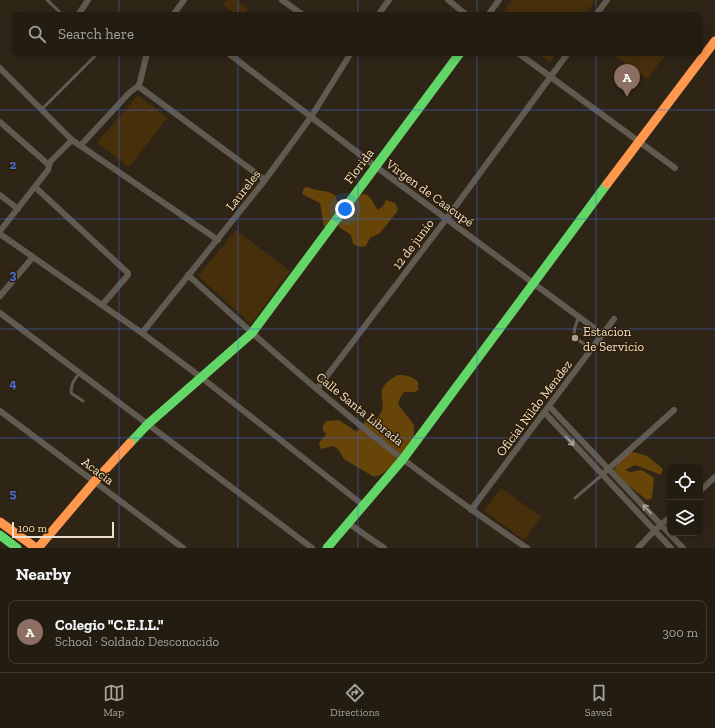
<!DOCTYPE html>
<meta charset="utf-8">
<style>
:root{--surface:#231c11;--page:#2f291f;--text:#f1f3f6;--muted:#a3a19f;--line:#403a31;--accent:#aa9f90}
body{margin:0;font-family:"Zilla Slab",serif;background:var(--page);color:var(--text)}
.controls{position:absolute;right:12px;bottom:12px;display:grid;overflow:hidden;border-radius:8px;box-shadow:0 2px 10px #0003}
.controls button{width:36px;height:36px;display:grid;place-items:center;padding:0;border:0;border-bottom:1px solid var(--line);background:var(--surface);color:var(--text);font:20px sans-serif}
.scale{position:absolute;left:12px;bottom:10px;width:102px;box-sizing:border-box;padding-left:4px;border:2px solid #ece0d1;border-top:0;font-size:11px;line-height:14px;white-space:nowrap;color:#ece0d1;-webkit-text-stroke:3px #2f1d04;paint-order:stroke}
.you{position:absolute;left:345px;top:209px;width:14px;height:14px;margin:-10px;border:3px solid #fff;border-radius:50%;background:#1a73e8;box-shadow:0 0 0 6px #1a73e833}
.badge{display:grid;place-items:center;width:26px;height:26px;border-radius:50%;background:var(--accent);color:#fff;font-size:13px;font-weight:700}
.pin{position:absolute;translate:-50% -33px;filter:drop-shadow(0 1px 2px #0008)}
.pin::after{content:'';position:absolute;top:21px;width:14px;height:12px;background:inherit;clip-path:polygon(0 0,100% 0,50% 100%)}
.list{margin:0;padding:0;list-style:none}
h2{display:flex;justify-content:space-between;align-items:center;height:52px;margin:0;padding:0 16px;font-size:17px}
h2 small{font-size:13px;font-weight:400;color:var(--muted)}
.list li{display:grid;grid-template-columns:26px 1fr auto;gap:12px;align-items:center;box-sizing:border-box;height:64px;margin:0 8px 8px;padding:0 8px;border:1px solid var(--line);border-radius:8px}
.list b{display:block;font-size:15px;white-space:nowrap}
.list p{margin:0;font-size:13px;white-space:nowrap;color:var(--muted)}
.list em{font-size:13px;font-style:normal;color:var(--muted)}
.icon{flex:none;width:22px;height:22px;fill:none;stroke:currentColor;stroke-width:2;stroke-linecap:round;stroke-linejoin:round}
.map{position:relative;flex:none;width:715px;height:548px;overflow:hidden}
.search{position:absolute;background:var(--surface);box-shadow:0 2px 10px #0003;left:12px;right:12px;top:12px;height:44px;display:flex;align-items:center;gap:10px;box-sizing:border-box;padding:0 14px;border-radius:8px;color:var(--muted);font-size:15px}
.sheet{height:124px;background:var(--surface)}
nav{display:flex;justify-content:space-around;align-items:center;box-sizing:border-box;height:56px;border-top:1px solid var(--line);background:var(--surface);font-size:11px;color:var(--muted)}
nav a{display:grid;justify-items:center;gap:2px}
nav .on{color:var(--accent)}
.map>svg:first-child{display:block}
</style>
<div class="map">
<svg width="715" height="548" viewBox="0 0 715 548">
<rect width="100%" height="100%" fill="#2f2517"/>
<!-- green -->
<path fill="#472f0c" d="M 226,0 L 236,0 L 248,9 L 244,15 L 237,15 L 223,5 Z
M 512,0 L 596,0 L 585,15 L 501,15 Z
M 537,53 L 557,53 L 550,63 Z
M 618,53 L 667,53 L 647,79 L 615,56 Z
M 138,95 L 167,118 L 129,167 L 97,143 Z
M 236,230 L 290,271 L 251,324 L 198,276 Z
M 552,416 L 553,416 L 601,466 L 600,467 Z
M 610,477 L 656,524 L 656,525 L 610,478 Z
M 501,488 L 541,517 L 524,540 L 484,511 Z"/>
<!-- forest -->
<path fill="#674408" d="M 307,187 C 316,191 327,190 335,195 L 337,201 L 335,213 L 336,222 L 328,229 L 324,226 L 320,203 L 302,194 L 304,188 Z
M 365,194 C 372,197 373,204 378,210 L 383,206 L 386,200 L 395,203 L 398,209 L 397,212 L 380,233 L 370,238 L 366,246 L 361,247 L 353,244 L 351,235 L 339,227 L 338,222 L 359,195 Z
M 398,375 C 406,375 413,376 418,382 L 418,390 L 415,392 L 404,392 L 400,398 L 398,404 L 414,425 L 414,444 L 403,459 L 380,475 L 374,477 L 344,459 L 338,449 L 333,446 L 321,449 L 319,443 L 326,434 L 323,430 L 323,425 L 327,421 L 339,420 L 357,432 L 367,419 L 378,417 C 392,401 367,391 398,375 Z
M 630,451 L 647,456 L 663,469 L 661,475 L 635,465 L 625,470 L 630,472 L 642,470 L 654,478 L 652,498 L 647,500 L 620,479 L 614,471 L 616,466 Z"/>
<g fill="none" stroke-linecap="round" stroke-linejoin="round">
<!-- lane -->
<path stroke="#615a50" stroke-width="3" d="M 47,0 L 63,15
M 42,109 L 95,56 L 93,53
M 579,317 C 570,336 573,339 592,348
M 80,373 C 74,379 71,384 71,393 L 83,401
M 575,498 L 602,475"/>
<!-- street -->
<path stroke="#615a50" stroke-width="6" d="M 282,0 L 303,15
M 448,0 L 467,15
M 78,15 L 88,0
M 173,15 L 184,0
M 378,15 L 389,0
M 488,15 L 499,0
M 596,15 L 607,0
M 228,53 L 375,166 L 602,334
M 518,53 L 675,168
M 0,68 L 72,140 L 218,240
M 138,86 L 265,180
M 0,122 L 49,165
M 81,145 L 129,93 L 138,86 L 140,82 L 147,53
M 35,187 L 128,273 L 128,275 L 102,305
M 0,195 L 18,209
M 0,231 L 48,170 L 50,162 L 72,140
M 0,234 L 142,333 L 202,378 L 363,505
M 188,275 C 258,339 329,402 404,460 C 444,490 485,520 527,548
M 0,296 L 33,257
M 0,313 L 312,548
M 142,333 L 265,180 L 311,117 L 351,53
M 317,389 L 447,218 L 568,53
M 549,406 L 683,548
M 0,411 L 183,548
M 544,412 L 671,548
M 606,471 L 674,410
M 700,491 L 715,477
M 471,510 L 614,319
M 348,523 L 384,548
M 638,548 L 654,531 L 670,517"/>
<!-- fast -->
<path stroke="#63d668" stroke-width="9" d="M 130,443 L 148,424 L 252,333 L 460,53
M 0,535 L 17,548
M 327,548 L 403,459 L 607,184"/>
<!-- slow -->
<path stroke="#ff974d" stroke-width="9" d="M 607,184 L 715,41
M 0,522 L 36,548
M 38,548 L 94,482 L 130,443"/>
</g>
<!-- one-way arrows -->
<defs><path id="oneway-shaft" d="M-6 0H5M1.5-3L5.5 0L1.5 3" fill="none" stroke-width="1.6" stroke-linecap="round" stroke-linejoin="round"/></defs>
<g stroke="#ada497">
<use href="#oneway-shaft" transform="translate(570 441) rotate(47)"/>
<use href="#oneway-shaft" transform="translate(647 509) rotate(-133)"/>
</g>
<!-- grid -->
<path fill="none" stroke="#466bd7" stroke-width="1" stroke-opacity="0.55" d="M 119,0 L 119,15M 238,0 L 238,15M 358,0 L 358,15M 477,0 L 477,15M 596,0 L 596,15M 119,53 L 119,548M 238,53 L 238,548M 358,53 L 358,548M 477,53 L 477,548M 596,53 L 596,548M 0,110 L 715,110M 0,219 L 715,219M 0,329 L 715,329M 0,438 L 715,438"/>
<!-- markers -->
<circle fill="#aa9f90" stroke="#2f1d04" stroke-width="1.5" cx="575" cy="338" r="4"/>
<g text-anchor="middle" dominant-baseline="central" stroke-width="3" stroke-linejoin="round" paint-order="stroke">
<!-- street labels -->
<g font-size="13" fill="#ece0d1" stroke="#2f1d04">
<text transform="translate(359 166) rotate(-53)">Florida</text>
<text transform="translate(243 190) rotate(-52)">Laureles</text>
<text transform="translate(430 193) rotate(36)">Virgen de Caacupé</text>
<text transform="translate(413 244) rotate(-53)">12 de junio</text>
<text transform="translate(534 408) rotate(-53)">Oficial Nildo Mendez</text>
<text transform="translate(360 409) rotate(39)">Calle Santa Librada</text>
<text transform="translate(98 471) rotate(37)">Acacia</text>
</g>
<!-- poi labels -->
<g font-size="13" fill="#ece0d1" stroke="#2f1d04" text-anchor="start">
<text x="583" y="331">Estacion<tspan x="583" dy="15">de Servicio</tspan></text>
</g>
</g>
<g font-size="13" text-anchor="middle" font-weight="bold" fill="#466bd7" stroke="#2f1d04" stroke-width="3" stroke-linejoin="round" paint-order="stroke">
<text x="13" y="169">2</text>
<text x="13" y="279">3</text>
<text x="13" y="388">4</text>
<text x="13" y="498">5</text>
</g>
</svg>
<div class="controls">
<button><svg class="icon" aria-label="locate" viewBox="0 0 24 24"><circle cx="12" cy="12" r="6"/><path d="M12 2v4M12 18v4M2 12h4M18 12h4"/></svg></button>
<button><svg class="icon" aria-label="layers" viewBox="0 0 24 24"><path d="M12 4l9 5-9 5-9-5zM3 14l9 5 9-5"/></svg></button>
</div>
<div class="scale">100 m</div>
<div class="you"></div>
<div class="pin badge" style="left:627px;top:97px;background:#8d6e63">A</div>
<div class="search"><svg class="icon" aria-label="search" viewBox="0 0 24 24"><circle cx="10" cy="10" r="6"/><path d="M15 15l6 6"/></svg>Search here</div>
</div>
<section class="sheet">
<h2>Nearby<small></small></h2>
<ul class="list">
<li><span class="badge" style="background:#8d6e63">A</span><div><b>Colegio &quot;C.E.I.L.&quot;</b><p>School · Soldado Desconocido</p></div><em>300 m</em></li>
</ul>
</section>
<nav>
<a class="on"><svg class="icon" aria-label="map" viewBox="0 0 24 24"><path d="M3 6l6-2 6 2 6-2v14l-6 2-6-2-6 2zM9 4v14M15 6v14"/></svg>Map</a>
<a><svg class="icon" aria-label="directions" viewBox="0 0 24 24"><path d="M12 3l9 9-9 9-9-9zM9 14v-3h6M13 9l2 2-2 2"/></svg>Directions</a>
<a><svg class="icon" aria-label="saved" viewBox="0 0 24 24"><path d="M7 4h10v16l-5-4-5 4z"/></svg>Saved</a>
</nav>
